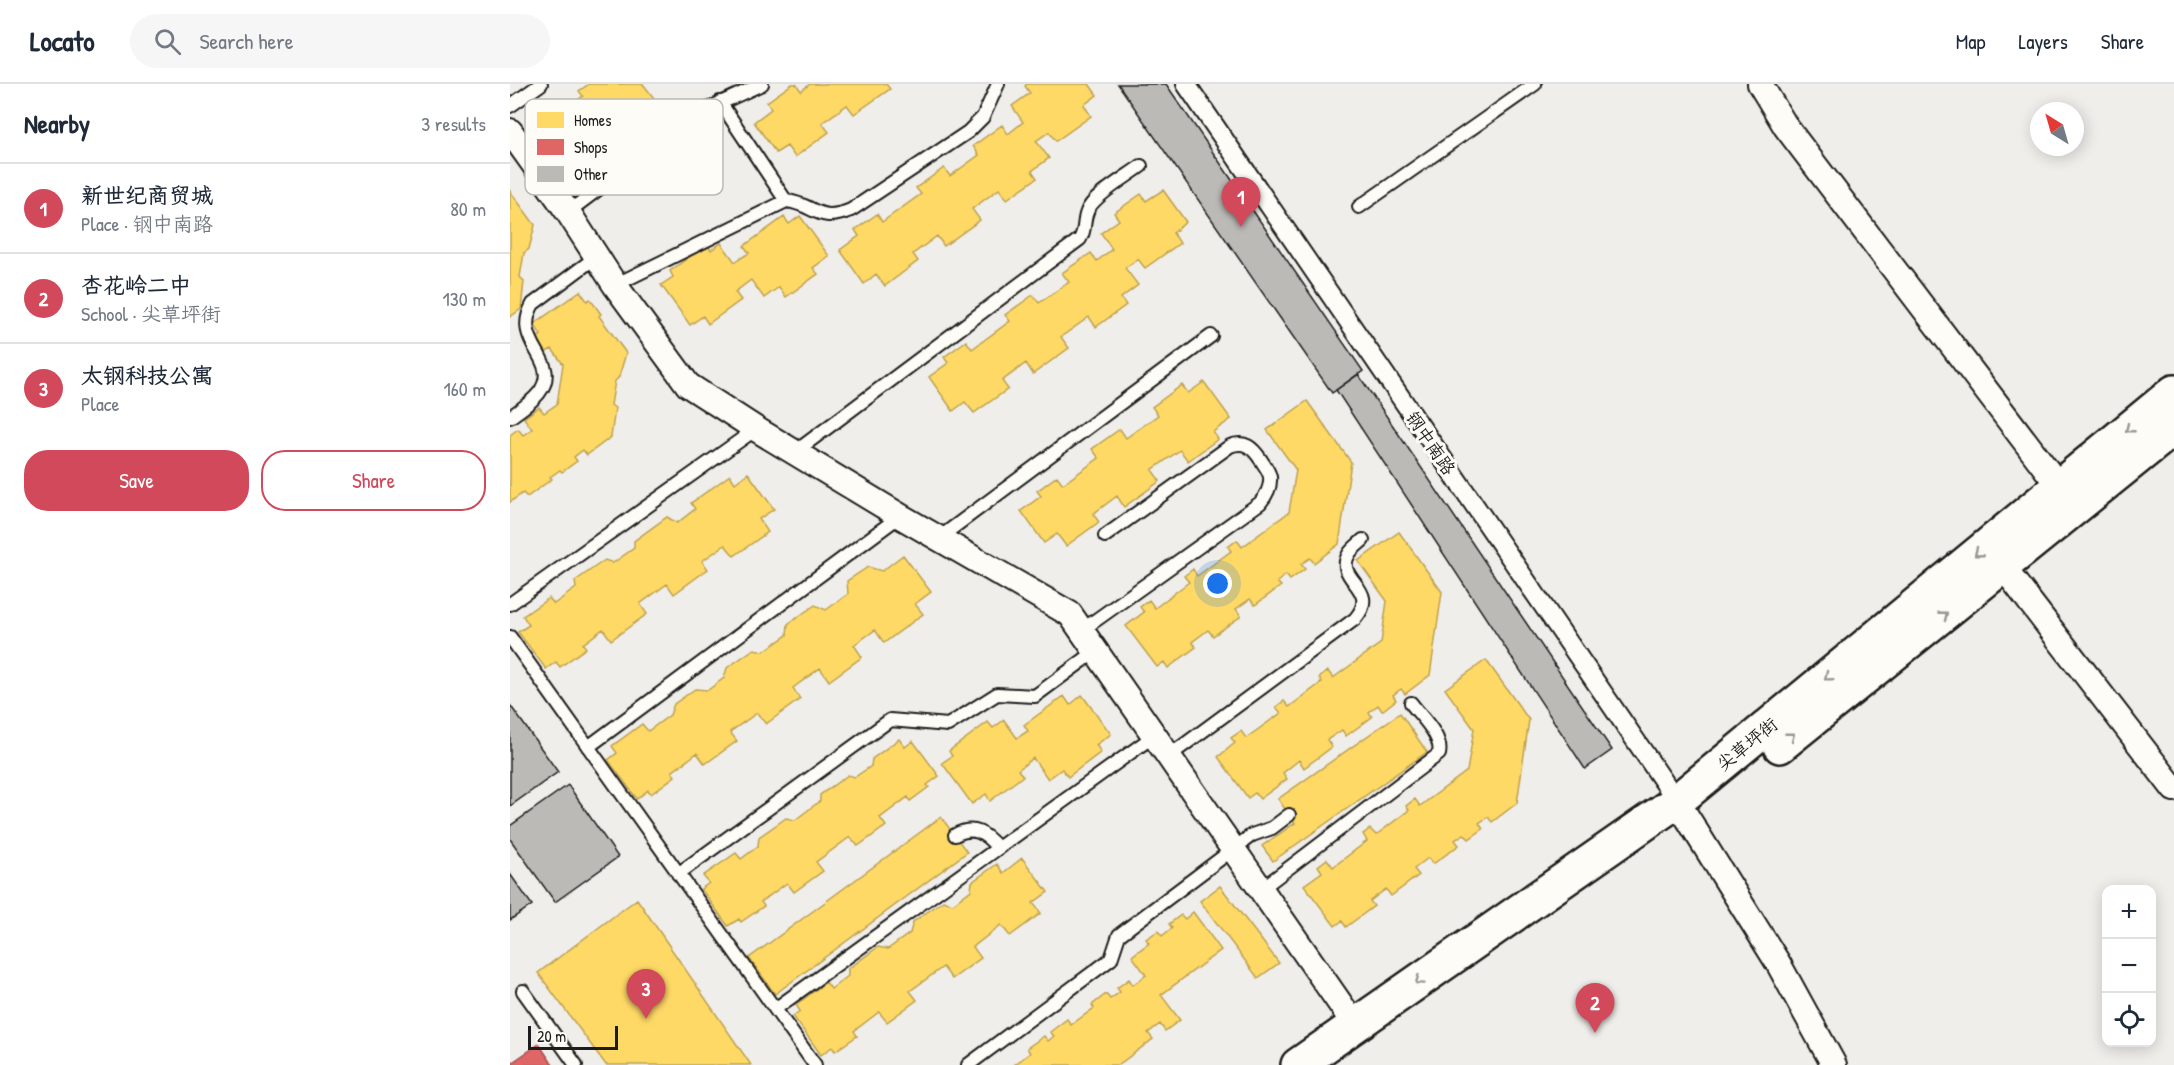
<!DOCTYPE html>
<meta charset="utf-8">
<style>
:root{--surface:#fff;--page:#f6f6f7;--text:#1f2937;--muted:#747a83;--line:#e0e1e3;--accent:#d1495b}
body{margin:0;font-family:"Patrick Hand","LXGW WenKai TC",sans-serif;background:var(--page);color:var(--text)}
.controls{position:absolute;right:18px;bottom:18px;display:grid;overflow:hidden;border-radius:12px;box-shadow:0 3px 15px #0003}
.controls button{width:54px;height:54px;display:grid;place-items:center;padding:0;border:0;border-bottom:2px solid var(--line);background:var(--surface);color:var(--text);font:30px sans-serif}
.compass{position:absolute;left:1520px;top:18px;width:54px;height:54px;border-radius:50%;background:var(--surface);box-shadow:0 3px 15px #0003;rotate:323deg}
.scale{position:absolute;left:18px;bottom:15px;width:90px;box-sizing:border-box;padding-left:6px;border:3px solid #1c1c1c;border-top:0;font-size:16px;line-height:21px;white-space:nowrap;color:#1c1c1c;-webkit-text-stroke:4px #fdfcf7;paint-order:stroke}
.you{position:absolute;left:708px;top:500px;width:21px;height:21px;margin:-15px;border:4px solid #fff;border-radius:50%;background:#1a73e8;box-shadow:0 0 0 9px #1a73e833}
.badge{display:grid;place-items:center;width:39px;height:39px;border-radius:50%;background:var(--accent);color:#fff;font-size:20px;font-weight:700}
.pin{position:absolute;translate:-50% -50px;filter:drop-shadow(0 2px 3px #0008)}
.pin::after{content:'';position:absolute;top:32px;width:21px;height:18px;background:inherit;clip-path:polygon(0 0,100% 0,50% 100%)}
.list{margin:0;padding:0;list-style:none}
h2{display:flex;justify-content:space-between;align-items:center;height:78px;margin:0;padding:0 24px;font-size:26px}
h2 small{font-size:20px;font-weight:400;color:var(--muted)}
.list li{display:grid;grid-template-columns:39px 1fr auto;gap:18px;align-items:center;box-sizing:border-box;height:90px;padding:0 24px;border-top:2px solid var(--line)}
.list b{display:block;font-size:22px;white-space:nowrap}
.list p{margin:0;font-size:20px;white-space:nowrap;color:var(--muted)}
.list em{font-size:20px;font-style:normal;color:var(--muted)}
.actions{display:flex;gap:12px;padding:18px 24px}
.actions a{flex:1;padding:14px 0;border:2px solid var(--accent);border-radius:24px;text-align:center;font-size:21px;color:var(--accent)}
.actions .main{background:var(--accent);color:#fff}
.icon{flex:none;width:33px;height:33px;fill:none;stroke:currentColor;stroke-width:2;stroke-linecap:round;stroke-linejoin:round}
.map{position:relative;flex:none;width:1664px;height:981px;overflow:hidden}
header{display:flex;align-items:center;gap:36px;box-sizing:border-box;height:84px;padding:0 30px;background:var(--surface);border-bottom:2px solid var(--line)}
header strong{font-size:28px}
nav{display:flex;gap:33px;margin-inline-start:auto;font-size:21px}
.search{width:420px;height:54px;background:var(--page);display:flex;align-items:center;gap:15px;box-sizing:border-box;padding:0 21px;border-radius:33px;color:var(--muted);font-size:22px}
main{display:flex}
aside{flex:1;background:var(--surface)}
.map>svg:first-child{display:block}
</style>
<header>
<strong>Locato</strong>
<div class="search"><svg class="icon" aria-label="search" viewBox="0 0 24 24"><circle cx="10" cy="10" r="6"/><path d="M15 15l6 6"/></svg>Search here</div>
<nav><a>Map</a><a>Layers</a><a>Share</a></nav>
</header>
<main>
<aside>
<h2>Nearby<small>3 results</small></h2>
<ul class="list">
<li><span class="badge">1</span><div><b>新世纪商贸城</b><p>Place · 钢中南路</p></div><em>80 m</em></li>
<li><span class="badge">2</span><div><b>杏花岭二中</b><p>School · 尖草坪街</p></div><em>130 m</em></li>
<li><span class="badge">3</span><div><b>太钢科技公寓</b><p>Place</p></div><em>160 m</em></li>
</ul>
<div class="actions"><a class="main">Save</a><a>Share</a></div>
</aside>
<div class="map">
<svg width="1664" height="981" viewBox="0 0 1664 981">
<rect width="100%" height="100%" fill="#f0eeea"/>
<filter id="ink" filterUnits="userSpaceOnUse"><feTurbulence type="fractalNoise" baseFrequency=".0167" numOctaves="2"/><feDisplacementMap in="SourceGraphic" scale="12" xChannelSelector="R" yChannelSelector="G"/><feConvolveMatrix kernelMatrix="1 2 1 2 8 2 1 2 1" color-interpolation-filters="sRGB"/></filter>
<g filter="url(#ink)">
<!-- homes -->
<path fill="#ffd966" stroke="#bba050" stroke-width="1.5" d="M 79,0 L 133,0 L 144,14 L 126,27 L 136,41 L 104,63 L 96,52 L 81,62 L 55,26 L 73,12 L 69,7 Z
M 282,0 L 286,0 L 291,7 L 300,0 L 376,0 L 380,5 L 344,30 L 337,21 L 312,39 L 319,48 L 285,73 L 277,62 L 266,69 L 244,38 L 261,25 L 257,18 Z
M 517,0 L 579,0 L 587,11 L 574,21 L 581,32 L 546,57 L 539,48 L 526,57 L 539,74 L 522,87 L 527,94 L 497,115 L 489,105 L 462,125 L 470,136 L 434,162 L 427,152 L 403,170 L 408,177 L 375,202 L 366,190 L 354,200 L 330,166 L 349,152 L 345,146 L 367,130 L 372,138 L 411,110 L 406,104 L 434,84 L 440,92 L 469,71 L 463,62 L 492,41 L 498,50 L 513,38 L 502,22 L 520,9 L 515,2 Z
M 653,106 L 676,138 L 663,149 L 670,159 L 635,184 L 628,175 L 615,184 L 628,201 L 611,214 L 616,221 L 586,243 L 579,233 L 551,253 L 559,264 L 523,290 L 516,279 L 492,297 L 498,305 L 464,329 L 455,318 L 443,327 L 419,293 L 438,279 L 434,273 L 456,257 L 462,265 L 500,237 L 495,231 L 523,211 L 529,219 L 559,198 L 552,189 L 581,169 L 587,177 L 602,165 L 591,149 L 609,136 L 604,129 L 631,110 L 636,117 Z
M 0,107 L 25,141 L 19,165 L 14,169 L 10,193 L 14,197 L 11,225 L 0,233 Z
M 290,132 L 319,172 L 303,184 L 308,190 L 276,213 L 269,203 L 254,214 L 241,196 L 225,208 L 231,216 L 198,240 L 193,232 L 180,241 L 151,201 L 163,193 L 160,187 L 197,160 L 201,166 L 211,159 L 225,178 L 239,169 L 234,162 L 274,133 L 279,140 Z
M 70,207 L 77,217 L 80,215 L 91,230 L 89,232 L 116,269 L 109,293 L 105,297 L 101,321 L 105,324 L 101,353 L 77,371 L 73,366 L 64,373 L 67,377 L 52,388 L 50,386 L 40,393 L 42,395 L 17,413 L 13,409 L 0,418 L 0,351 L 8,345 L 13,351 L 22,345 L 14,334 L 29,323 L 34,329 L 47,320 L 53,280 L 42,265 L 36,268 L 26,255 L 31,251 L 24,240 Z
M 694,298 L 721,335 L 703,348 L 708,355 L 678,377 L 670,366 L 642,386 L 650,397 L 614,423 L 607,412 L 583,430 L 589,438 L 556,462 L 547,450 L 534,459 L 511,427 L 531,412 L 527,407 L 547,392 L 553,400 L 589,374 L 582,365 L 610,345 L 616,354 L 648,331 L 642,323 L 672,301 L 678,309 Z
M 797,317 L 841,378 L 829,460 L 804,479 L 800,474 L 791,480 L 795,485 L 780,496 L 776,491 L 767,498 L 771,502 L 745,521 L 740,515 L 726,525 L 731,532 L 703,552 L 698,546 L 682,558 L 686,563 L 658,584 L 654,578 L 647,583 L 616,542 L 634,528 L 630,523 L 639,516 L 645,524 L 679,498 L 674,492 L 683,485 L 687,492 L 721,467 L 718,463 L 727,456 L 732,463 L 779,428 L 786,386 L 757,346 Z
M 238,389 L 264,425 L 249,435 L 258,448 L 224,472 L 215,461 L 192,477 L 198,485 L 164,510 L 157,500 L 130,520 L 137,530 L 101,556 L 93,545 L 73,560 L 76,564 L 50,583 L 46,578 L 36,585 L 8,548 L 19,541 L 13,532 L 39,514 L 44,520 L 66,504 L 65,497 L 95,476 L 103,479 L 124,464 L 124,457 L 157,433 L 167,439 L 185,425 L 181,419 L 220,391 L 225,399 Z
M 889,448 L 932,508 L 920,591 L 895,610 L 891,605 L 883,611 L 886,616 L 872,627 L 868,621 L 859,628 L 862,633 L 836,652 L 832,646 L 817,656 L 822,663 L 794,684 L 789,676 L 773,689 L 777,695 L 750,715 L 745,709 L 738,714 L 708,673 L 725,659 L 721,654 L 731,647 L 736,654 L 771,629 L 766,623 L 774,617 L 779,623 L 812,598 L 809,594 L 818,587 L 823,594 L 871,559 L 877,517 L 848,477 Z
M 393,471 L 421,508 L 405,520 L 413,530 L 374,559 L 365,546 L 344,561 L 352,573 L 319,597 L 310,584 L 283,604 L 290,615 L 256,640 L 247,629 L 220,648 L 227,657 L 195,680 L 187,669 L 162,688 L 165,692 L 141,710 L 138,706 L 127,715 L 98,676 L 107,669 L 102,662 L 132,640 L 138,647 L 160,631 L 164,620 L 185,605 L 198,606 L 214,594 L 217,584 L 244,565 L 254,567 L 277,551 L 278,540 L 305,521 L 316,526 L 338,510 L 337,497 L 358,483 L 372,487 Z
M 976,576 L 1019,636 L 1007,719 L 982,738 L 978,733 L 969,739 L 973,745 L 959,755 L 954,750 L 945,756 L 949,761 L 923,780 L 918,774 L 904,785 L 909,791 L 881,812 L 876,805 L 860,817 L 864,822 L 836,843 L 832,837 L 825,842 L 794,801 L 812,788 L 808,782 L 817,775 L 823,783 L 857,757 L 853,750 L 860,745 L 866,751 L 899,726 L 896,722 L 905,715 L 910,722 L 957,687 L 964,645 L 935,605 Z
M 572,611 L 601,650 L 586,661 L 591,668 L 558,693 L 552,685 L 538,695 L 523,674 L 508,686 L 513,692 L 480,717 L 476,710 L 462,720 L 432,679 L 442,672 L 439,667 L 478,638 L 483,644 L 494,636 L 507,654 L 518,647 L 514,641 L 554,612 L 560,621 Z
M 890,629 L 917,668 L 763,777 L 752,762 L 785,739 L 768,715 Z
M 389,655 L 395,663 L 403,657 L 429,692 L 417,701 L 419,703 L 400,717 L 398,713 L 370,734 L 376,742 L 348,762 L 340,753 L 306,778 L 313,787 L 284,808 L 277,799 L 251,818 L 254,822 L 231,838 L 229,835 L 218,842 L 191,805 L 199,799 L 193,792 L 226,769 L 231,775 L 248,762 L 249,753 L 276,734 L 285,736 L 310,717 L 310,711 L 338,691 L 345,693 L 361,682 L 362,675 Z
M 431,733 L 457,768 L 265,910 L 239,874 Z
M 512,774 L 538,808 L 523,819 L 531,829 L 500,852 L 491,841 L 463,863 L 471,874 L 442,895 L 433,883 L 400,907 L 407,916 L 377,938 L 369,928 L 344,947 L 347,952 L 325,967 L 322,963 L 311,971 L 283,932 L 290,927 L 286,921 L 316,898 L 321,905 L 338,892 L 338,885 L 368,863 L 378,865 L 400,849 L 403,838 L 433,817 L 443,820 L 461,806 L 462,798 L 487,780 L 493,789 Z
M 710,802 L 769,879 L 748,894 L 690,817 Z
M 127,815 L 241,981 L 96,981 L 28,889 Z
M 683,828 L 711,866 L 651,911 L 670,936 L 655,947 L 650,940 L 638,949 L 643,955 L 608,981 L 504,981 L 520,969 L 517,964 L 534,952 L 538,957 L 544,952 L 540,948 L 557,935 L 561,941 L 584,924 L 582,921 L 596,910 L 600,915 L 610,908 L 607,904 L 619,895 L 623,901 L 636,891 L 622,872 L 639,859 L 636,855 L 648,847 L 652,852 L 662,844 L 659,840 L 671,831 L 675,835 Z"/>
<!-- shops -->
<path fill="#e06666" stroke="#a55050" stroke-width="1.5" d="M 29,960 L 43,981 L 0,981 L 0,980 Z"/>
<!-- building -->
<path fill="#bbbab6" stroke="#1c1c1c" stroke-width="1.5" d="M 608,0 L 656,0 L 853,287 L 822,309 Z
M 848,290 L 1102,666 L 1075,685 L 826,306 Z
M 0,621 L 48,688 L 0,722 Z
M 58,701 L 108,773 L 45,818 L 0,755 L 0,742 Z
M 0,790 L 22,821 L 0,836 Z"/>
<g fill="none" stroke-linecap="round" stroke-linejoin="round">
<!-- service casing -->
<g stroke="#1c1c1c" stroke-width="16">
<path id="service" d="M 210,18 L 276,117
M 0,22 L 31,0
M 849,123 L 1025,0
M 58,128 L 191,28 L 252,0
M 105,201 L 276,117 C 306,120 306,140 341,126 L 458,48 L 473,33 L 488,0
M 0,333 C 10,326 21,319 29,309 C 54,276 0,260 23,220 L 86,173
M 285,368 L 570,155 C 576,145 573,137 577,128 C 581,113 618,92 631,82
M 429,454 L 701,252
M 0,520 L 246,345
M 572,546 L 750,419 C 756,412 761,403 760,393 C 759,387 754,381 751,376 C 743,364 735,356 720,362 L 595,452
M 0,553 L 305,981
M 78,663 L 390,432
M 659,672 L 845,535 C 872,504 823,496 839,470 C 842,465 849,460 853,456
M 445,751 C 464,741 475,749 488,764
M 168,790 L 380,636 L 438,641 L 487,610 L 525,612 L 586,567
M 751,805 L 929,670 C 933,652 911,633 901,619
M 13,907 L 66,981
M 265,925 L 645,651
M 458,981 L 601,875 L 609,851 L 742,751 L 762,744 L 779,731"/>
</g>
<!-- pedestrian casing -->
<g stroke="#1c1c1c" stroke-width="22">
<path id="pedestrian" d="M 676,0 L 1167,717"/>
</g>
<!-- minor casing -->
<g stroke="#1c1c1c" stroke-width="28">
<path id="minor" d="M 1250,0 L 1276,43 L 1558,414
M 0,47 L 58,128 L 105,201 L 178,301 L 246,345 L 390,432 L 560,530 L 845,941
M 1493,483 L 1664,705
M 1167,717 L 1268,879 L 1324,981"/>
</g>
<!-- secondary casing -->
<g stroke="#1c1c1c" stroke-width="38">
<path id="secondary" d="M 1270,662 L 1664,344
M 788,981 L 1167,717 L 1664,308"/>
</g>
<!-- service -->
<use href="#service" stroke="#fdfcf7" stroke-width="12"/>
<!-- pedestrian -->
<use href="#pedestrian" stroke="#fdfcf7" stroke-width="18"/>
<!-- minor -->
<use href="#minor" stroke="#fdfcf7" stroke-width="24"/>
<!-- secondary -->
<use href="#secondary" stroke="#fdfcf7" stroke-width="33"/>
</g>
<!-- one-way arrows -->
<defs><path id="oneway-chevron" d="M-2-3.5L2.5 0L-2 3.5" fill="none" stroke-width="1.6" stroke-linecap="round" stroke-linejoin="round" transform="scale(1.5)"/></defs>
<g stroke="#989794">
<use href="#oneway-chevron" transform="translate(1619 345) rotate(141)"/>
<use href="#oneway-chevron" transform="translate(1468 469) rotate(141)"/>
<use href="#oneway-chevron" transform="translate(1434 531) rotate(-39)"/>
<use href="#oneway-chevron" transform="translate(1318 593) rotate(141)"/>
<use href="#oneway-chevron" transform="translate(1281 652) rotate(-39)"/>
<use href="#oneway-chevron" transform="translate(909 897) rotate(145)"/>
</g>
</g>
<g text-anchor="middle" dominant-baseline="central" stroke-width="6" stroke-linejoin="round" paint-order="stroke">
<!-- street labels -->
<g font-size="18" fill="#1c1c1c" stroke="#fdfcf7">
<text transform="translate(921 359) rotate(56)">钢中南路</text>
<text transform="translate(1237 660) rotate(-39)">尖草坪街</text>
</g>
</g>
<!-- legend -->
<rect x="15" y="15" width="198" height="96" rx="9" fill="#fdfcf7" stroke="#bab9b5" stroke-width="1.5"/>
<rect x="27" y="28" width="27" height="16" fill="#ffd966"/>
<rect x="27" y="55" width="27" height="16" fill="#e06666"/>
<rect x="27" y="82" width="27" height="16" fill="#bbbab6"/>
<g font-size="16" fill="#1c1c1c">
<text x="64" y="42">Homes</text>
<text x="64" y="69">Shops</text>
<text x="64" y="96">Other</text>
</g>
</svg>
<div class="controls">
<button>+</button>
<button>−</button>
<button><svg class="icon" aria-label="locate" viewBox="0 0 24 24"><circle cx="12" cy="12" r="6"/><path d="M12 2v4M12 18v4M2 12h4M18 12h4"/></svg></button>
</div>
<svg class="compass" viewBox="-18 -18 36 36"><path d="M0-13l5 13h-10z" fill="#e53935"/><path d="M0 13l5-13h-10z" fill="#747a83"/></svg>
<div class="scale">20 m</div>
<div class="you"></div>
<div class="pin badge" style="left:731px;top:143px">1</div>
<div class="pin badge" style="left:1085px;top:949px">2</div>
<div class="pin badge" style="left:136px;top:935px">3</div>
</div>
</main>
